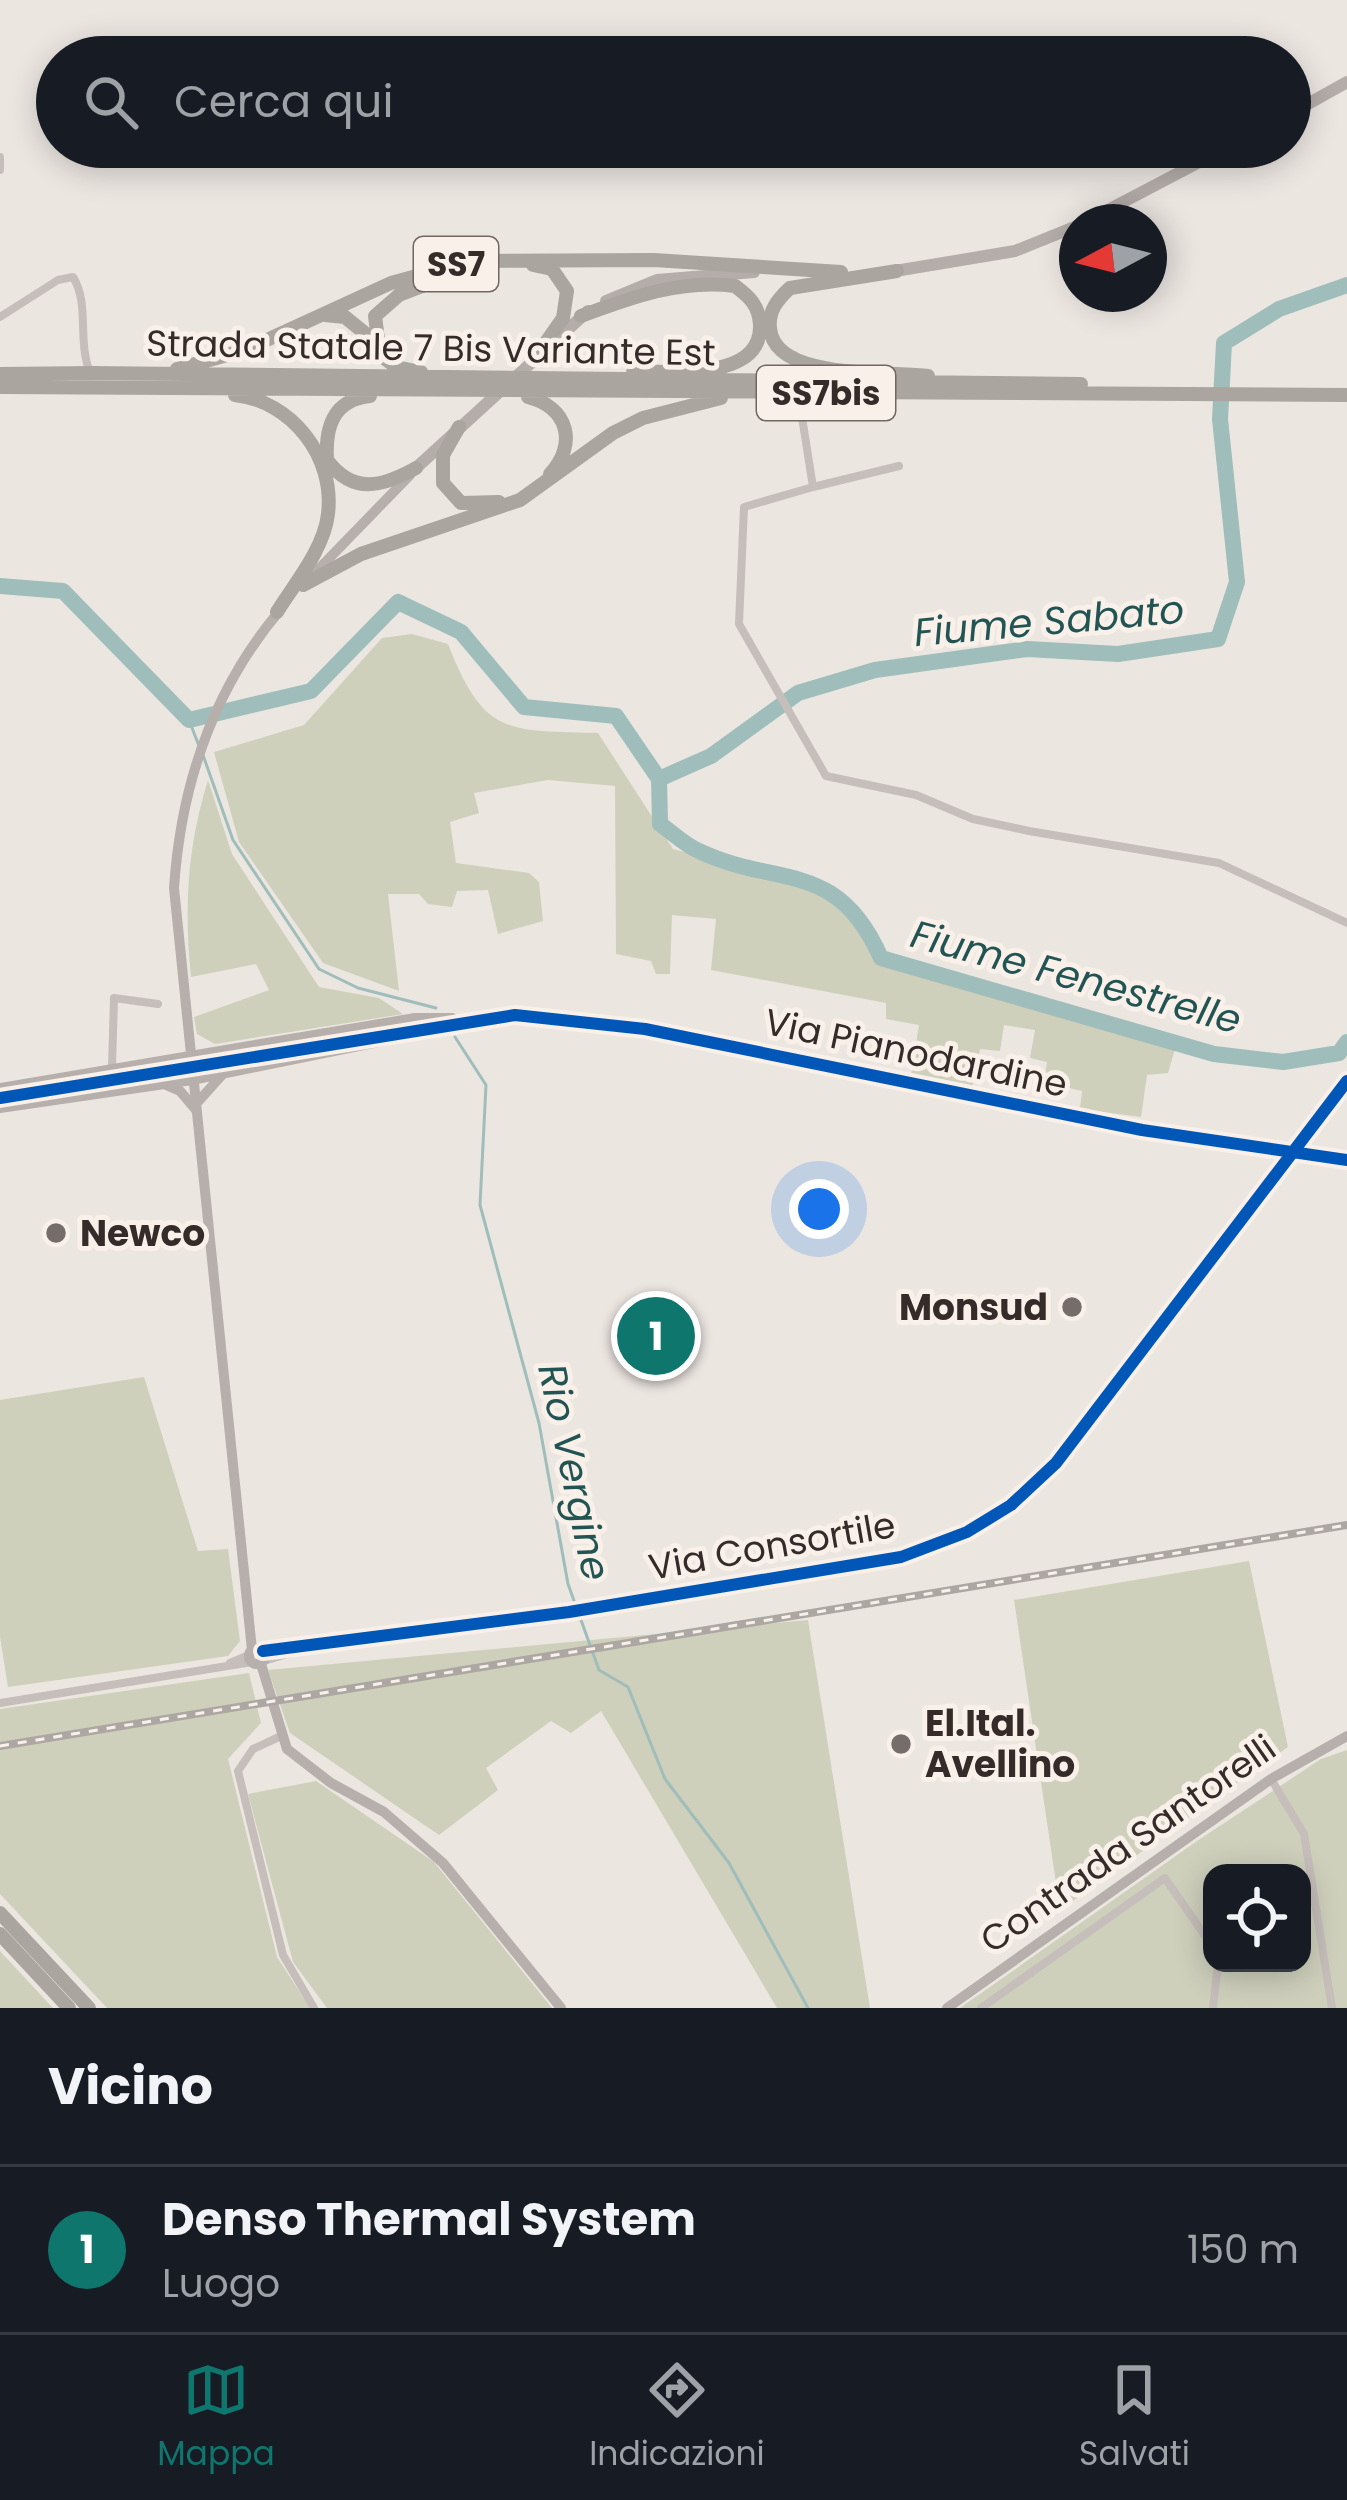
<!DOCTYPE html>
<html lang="it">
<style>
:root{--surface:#171b24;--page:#242831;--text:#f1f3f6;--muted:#9ea1a6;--line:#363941;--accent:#0f766e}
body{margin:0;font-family:Poppins,sans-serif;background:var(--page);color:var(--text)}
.controls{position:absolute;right:36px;bottom:36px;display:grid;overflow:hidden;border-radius:24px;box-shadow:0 6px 30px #0003}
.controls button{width:108px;height:108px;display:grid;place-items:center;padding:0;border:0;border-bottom:3px solid var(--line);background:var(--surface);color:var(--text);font:60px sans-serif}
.compass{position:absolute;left:1059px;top:204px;width:108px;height:108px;border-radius:50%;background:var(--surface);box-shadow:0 6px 30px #0003;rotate:263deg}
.you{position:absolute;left:819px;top:1209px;width:42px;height:42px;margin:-30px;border:9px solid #fff;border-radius:50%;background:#1a73e8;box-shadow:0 0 0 18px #1a73e833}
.badge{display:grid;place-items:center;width:78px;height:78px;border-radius:50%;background:var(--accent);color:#fff;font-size:39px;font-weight:700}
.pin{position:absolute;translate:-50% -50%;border:6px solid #fff;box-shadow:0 3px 12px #0006}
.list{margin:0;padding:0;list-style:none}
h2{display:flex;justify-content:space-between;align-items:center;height:156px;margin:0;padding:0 48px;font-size:51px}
h2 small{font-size:39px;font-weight:400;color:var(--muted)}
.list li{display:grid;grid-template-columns:78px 1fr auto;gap:36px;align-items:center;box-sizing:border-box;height:168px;padding:0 48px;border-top:3px solid var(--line)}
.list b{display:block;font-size:45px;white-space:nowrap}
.list p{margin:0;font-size:39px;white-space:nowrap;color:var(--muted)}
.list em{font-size:39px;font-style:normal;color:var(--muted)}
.icon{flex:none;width:66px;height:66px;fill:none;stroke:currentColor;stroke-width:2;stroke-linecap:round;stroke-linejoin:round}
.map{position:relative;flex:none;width:1347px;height:2008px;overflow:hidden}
.search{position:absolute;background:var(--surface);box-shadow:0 6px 30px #0003;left:36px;right:36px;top:36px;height:132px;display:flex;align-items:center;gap:30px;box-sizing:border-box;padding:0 42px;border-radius:66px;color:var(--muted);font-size:45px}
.sheet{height:324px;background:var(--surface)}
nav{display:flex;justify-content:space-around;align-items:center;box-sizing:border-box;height:168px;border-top:3px solid var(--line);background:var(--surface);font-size:33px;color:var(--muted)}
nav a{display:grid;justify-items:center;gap:6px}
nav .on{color:var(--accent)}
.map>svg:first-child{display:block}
</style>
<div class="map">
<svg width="1347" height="2008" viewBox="0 0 1347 2008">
<rect width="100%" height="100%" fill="#ece6e1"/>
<!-- green -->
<path fill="#ced0bc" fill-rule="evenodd" d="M 412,634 L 448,644 C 484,736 506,730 598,733 L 673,849 C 763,873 830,870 877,961 L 1175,1049 L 1168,1073 L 1147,1075 L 1141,1117 L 1080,1109 L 1082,1091 L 1044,1082 L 1047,1062 L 1030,1058 L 1035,1030 L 1004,1025 L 1000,1051 L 980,1049 L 972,1087 L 911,1075 L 919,1025 L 886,1019 L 886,1003 L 711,970 L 716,919 L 672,915 L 670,974 L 656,974 L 651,961 L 616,954 L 615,786 L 548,780 L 474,793 L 479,813 L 450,822 L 456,863 L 529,873 L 539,882 L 543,921 L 498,934 L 488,890 L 457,891 L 452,907 L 428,904 L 419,894 L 388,894 L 399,991 L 323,963 L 239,842 L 214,752 L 304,725 L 382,638 Z
M 208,780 L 232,854 L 319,987 L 379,998 L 403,1014 L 215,1044 L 197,1034 L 194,1017 L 269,990 L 256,964 L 191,977 C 184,907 187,848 208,780 Z
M 144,1377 L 198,1551 L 228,1549 L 240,1641 L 228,1656 L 8,1687 L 0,1637 L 0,1400 Z
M 1249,1561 L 1288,1747 L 1060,1910 L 1014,1600 Z
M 808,1620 L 870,2008 L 777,2008 L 601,1711 L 571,1733 L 551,1721 L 486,1768 L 498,1790 L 439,1835 L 290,1733 L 268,1670 Z
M 249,1673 L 261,1723 L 228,1759 L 277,1957 L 310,2008 L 107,2008 L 0,1894 L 0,1709 Z
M 1347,1750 L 1347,2008 L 960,2008 L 1197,1841 L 1321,1759 ZM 1212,1873 L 1302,1873 L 1302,1963 L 1212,1963 Z
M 316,1781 L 434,1862 L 552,2008 L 327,2008 L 293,1962 L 248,1794 Z
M 0,1951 L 53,2008 L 0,2008 Z"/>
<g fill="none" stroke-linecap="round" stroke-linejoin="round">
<!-- stream -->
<path stroke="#9fbdba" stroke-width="3" d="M 189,720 L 199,746
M 203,755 L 233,840 L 319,969 L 358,988 L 436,1008
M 455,1037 L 486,1085 L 480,1205 L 539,1423 L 568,1584 L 599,1670 L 628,1687 L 665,1779 L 729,1863 L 808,2008"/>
<!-- river -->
<path stroke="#9fbdba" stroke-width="16" d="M 0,586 L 63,591 L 189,720 L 311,691 L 398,602 L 461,632 L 524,707 L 616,716 L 659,779 L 711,756 L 798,693 L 875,670 L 1027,649 L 1118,654 L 1218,639 L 1237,582 L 1220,419 L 1224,343 L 1279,309 L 1347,285
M 659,779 L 660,824 C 673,833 685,845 699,851 C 777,888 837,858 881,958 L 1214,1054 L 1283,1062 L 1339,1053 L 1347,1042"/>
<!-- street -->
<path stroke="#c5beba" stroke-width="8" d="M 0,157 L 0,170
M 0,317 L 58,280 L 73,277 C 90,304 77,341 90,372
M 798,392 L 813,487 L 744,507 L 739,624 L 826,776 L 916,795 L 973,819 L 1029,831 L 1219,863 L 1347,923
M 813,487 L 899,466
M 112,1067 L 114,998 L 158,1004
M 263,1651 L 569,1612 L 901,1557 L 967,1532 L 1011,1505 L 1056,1463 L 1290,1151
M 264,1661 L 291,1653
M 230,1663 L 249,1655
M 0,1703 L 252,1662
M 281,1736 L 253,1749 L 238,1771 L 283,1955 L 314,2008
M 1271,1779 L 1304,1834 L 1332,2008
M 981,2008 L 1165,1878 L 1212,1946
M 1213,2008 L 1218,1963"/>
<!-- secondary -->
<path stroke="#b6afab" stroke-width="10" d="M 310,578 L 410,475
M 166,1085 L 180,1091 L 197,1111
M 0,1088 L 415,1018 L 452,1018
M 0,1098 L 515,1015 L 645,1029 L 1142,1130 L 1347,1160
M 196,1104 L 222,1075
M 0,1108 L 192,1080 L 447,1028
M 1290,1150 L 1347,1081
M249 1656a8 8 0 1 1 16 0a8 8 0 1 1-16 0Z
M 252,1650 L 174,888 C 181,784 213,689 281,609
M 261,1664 L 287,1749 L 331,1783 L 384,1812 L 443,1863 L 561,2008
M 947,2008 L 1271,1779 L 1347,1736"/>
<!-- primary -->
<path stroke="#b4ada9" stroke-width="12" d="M 1290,114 L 1347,82
M 1085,222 L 1228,147
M 889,272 L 1015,251 L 1077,226
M 606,301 L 657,280 L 754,272
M 416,468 L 588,311"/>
<!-- highway -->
<path stroke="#aba5a0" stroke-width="14" d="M 533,265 L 552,269 L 567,291 L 563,318 L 542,348
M 897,271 L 790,288 C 778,299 768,311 770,328 C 774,381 890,371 928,376
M 325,315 L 345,317 L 372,339
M 581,316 C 632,297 681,279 735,286 C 750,297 759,306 760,325 C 762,382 670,370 633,372
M 177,369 L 245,350 L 391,283 L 471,261 L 654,260 L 841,272
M 421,372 L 396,367 L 380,355 L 375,316 L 399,295 L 458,272
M 90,373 L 1081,384
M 0,374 L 95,373
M 0,387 L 1347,395
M 235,395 C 291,401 335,456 328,514 C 324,549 295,583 277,612
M 370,396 C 333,400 325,427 327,460 C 353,495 382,487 416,468
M 528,397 C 568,407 578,444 550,474
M 459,427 L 443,455 L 443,483 L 461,503 L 499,502
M 303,585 L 361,554 L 520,500 L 613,433 L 643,418 L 721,398
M 0,1913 L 89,2008
M 0,1934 L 69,2008"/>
<!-- rail casing -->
<g stroke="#ada7a4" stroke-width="8">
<path id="rail" d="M 0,1746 L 1347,1525"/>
</g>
<!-- rail -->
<use href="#rail" stroke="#f8f0e9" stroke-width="3" stroke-dasharray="9" stroke-linecap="butt"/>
<!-- cycleway casing -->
<g stroke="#f8f0e9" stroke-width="20">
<path id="cycleway" d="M 0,1098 L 515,1015 L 645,1029 L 1142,1130 L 1347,1160
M 263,1651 L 569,1612 L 901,1557 L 967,1532 L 1011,1505 L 1056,1463 L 1347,1081"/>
</g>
<!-- cycleway -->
<use href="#cycleway" stroke="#0057b8" stroke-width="12"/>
</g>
<!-- markers -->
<g fill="#756d69" stroke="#f8f0e9" stroke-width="4.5">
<circle cx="56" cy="1233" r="12"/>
<circle cx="1072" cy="1307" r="12"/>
<circle cx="901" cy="1744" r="12"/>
</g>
<g text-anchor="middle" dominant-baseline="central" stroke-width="10" stroke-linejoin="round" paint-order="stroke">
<!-- shield labels -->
<g fill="#f8f0e9" stroke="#706763" stroke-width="3">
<rect x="414" y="237" width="84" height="54" rx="9"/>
<rect x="757" y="366" width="138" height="54" rx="9"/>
</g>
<g font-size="33" font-weight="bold" fill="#352c29">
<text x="456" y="264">SS7</text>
<text x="826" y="393">SS7bis</text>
</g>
<!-- street labels -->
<g font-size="36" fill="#352c29" stroke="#f8f0e9">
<text transform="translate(431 348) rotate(1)">Strada Statale 7 Bis Variante Est</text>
<text transform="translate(916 1053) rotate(12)">Via Pianodardine</text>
<text transform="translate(772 1546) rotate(-10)">Via Consortile</text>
<text transform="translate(1128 1844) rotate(-35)">Contrada Santorelli</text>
</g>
<!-- poi labels -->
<g font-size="36" font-weight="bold" fill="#352c29" stroke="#f8f0e9" text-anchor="start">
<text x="80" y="1233">Newco</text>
<text x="1048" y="1307" text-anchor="end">Monsud</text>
<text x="925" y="1723">El.Ital.<tspan x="925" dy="41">Avellino</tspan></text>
</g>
<!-- water labels -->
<g font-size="39" font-style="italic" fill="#225453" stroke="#f8f0e9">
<text transform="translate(1049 621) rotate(-5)">Fiume Sabato</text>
<text transform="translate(1076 977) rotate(15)">Fiume Fenestrelle</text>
<text transform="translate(574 1472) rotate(78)">Rio Vergine</text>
</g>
</g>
</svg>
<div class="controls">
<button><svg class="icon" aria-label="locate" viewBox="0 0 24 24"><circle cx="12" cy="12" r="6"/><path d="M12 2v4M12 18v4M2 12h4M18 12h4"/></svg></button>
</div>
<svg class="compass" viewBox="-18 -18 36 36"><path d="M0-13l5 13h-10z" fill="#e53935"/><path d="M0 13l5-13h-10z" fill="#9ea1a6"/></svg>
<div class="you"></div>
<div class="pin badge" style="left:656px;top:1336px">1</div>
<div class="search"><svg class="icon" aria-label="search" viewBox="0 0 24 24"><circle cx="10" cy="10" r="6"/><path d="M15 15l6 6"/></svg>Cerca qui</div>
</div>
<section class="sheet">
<h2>Vicino<small></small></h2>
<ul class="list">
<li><span class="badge">1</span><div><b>Denso Thermal System</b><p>Luogo</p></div><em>150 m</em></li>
</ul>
</section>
<nav>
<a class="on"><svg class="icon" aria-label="map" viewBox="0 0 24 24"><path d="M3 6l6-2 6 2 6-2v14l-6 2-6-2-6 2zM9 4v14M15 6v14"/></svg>Mappa</a>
<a><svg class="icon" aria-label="directions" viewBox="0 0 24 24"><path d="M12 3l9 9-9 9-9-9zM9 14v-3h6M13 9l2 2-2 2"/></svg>Indicazioni</a>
<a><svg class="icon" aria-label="saved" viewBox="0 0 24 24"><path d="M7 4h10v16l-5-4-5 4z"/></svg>Salvati</a>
</nav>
